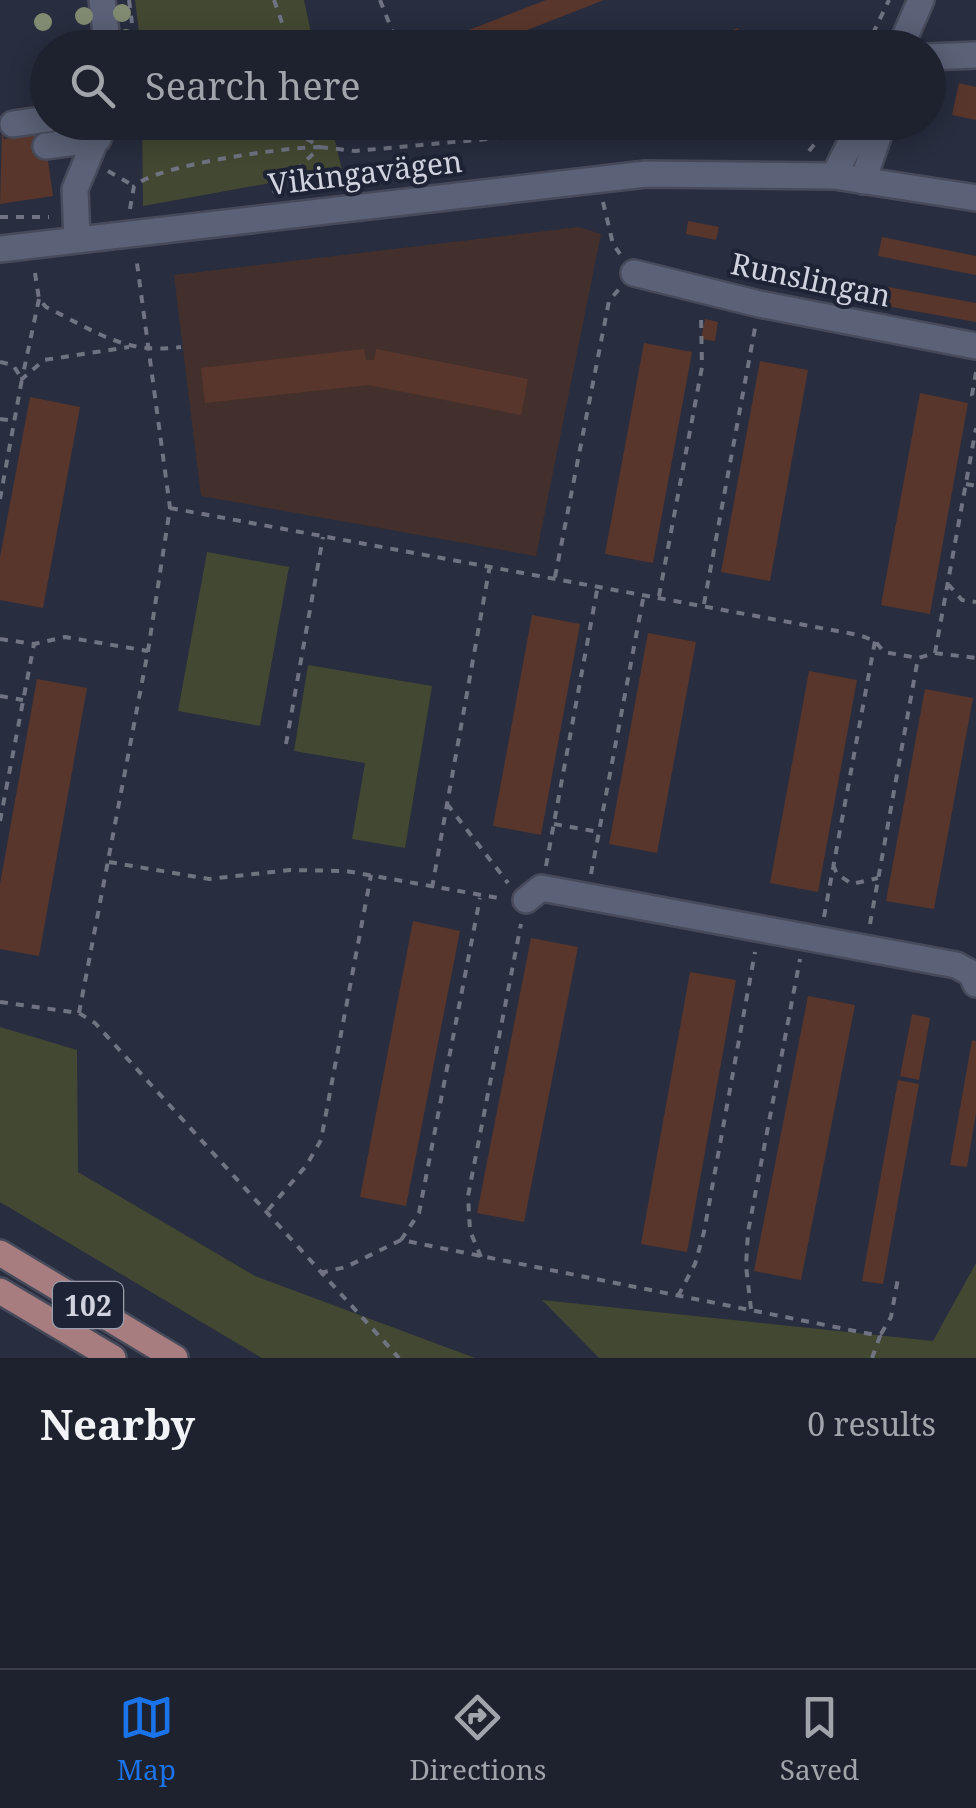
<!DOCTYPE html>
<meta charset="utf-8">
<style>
:root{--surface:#1e222f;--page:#262a37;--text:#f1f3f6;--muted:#a1a4aa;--line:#3c3f4b;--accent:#1a73e8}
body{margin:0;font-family:"Noto Serif",serif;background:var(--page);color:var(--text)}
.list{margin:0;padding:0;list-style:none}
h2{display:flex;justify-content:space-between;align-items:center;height:130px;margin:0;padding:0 40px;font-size:42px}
h2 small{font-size:32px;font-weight:400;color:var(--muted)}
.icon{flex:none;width:55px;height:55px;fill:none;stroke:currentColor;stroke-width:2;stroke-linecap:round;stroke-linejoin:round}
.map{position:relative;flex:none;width:976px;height:1358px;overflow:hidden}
.search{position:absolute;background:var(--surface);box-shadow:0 5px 25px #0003;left:30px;right:30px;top:30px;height:110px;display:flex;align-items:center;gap:25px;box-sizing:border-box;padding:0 35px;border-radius:55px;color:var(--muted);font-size:38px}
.sheet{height:310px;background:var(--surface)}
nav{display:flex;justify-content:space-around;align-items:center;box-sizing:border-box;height:140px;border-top:2px solid var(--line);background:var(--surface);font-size:28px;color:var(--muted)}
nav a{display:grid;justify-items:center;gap:5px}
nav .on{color:var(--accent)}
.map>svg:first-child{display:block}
</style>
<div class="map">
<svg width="976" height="1358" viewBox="0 0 976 1358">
<rect width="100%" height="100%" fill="#282d3f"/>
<!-- education -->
<path fill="#43302c" d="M 579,227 L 601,234 L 536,556 L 201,496 L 174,275 Z"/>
<!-- green -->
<path fill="#434832" d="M 135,0 L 304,0 L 314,47 L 141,47 Z
M 142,123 L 331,123 L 342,170 L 143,206 Z
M 207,552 L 289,567 L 260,726 L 178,711 Z
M 308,665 L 432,686 L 405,848 L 352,839 L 365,763 L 294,751 Z
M 0,1027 L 77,1050 L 78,1172 L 255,1276 L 475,1358 L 262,1358 L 0,1202 Z
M 976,1263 L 976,1358 L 599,1358 L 542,1300 L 933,1341 Z"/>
<!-- building -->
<path fill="#59362b" d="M 546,0 L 604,0 L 481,48 L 423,48 Z
M 738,28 L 747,48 L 694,48 Z
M 959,83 L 976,87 L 976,120 L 952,115 Z
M 2,129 L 4,139 L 44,133 L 53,196 L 0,204 Z
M 688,221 L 719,227 L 716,240 L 686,234 Z
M 882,237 L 976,256 L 976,275 L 878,256 Z
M 855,281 L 976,303 L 976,322 L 852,300 Z
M 705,319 L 718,322 L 715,341 L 701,339 Z
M 644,343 L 692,352 L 653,563 L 605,554 Z
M 364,349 L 366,360 L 374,360 L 376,349 L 528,379 L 521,415 L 368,385 L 205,403 L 201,368 Z
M 760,361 L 808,370 L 770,581 L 721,572 Z
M 920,393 L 968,403 L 930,614 L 881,605 Z
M 30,397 L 80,407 L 43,608 L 0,600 L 0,557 Z
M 532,615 L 580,624 L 541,835 L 493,826 Z
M 648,633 L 696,642 L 657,853 L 609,844 Z
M 809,671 L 857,680 L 818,892 L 770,883 Z
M 37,679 L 87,688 L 39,956 L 0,949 L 0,884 Z
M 925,689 L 973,698 L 934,909 L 886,901 Z
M 413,921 L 460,931 L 406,1206 L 360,1197 Z
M 531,938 L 578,947 L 524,1222 L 477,1213 Z
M 690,972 L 736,980 L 687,1252 L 641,1244 Z
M 808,996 L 855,1005 L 801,1280 L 754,1271 Z
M 912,1014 L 930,1018 L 919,1080 L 900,1076 Z
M 972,1040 L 976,1041 L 976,1113 L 967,1167 L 950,1165 Z
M 898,1080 L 919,1084 L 883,1284 L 862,1281 Z"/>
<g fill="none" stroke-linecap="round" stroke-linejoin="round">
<!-- minor casing -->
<g stroke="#464a5a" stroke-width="30">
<path id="minor" d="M 102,0 L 108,48
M 900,48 L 921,0
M 928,57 L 976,55
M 13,124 L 48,119
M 46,146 L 98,139
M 834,176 L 861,122
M 863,181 L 883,122
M 77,239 L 75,189 L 103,122
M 0,249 L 646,174 L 834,176 L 976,198
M 634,273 L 759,304 L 976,346
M 526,900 L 541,888 L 956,965 L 971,973 L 976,984"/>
</g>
<!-- major casing -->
<g stroke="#464a5a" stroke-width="30">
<path id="major" d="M 0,1253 L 175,1358
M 0,1291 L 113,1358"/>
</g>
<!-- path -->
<path stroke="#6f7382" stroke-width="4" stroke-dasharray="8 8" stroke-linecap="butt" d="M 129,0 L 132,23
M 274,0 L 291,48
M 380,0 L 399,48
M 866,48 L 889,0
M 279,122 L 320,147 L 355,151 L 674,122
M 805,122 L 827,129 L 830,122
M 809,151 L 827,129
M 108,171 L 134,186
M 273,193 L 320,147
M 603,202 L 613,244 L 620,254
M 130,209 L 134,186 C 157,165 285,147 320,147 L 313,122
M 0,217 L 49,217
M 35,273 L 39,299 L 46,307 C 95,331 125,355 181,347
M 39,299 L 22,379 L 44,360 L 129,347
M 0,362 L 13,365 L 22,379 L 0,499
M 976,372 L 972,395 L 976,401
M 0,419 L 15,421
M 966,484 L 976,486
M 170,508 L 859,635 L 875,641 L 884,652 L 918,658 L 935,653 L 976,658
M 555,577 L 609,301 L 619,289
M 948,584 L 962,600 L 976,602
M 659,596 L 702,367 L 701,315
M 704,604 L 755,328
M 0,639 L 34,644 L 65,637 L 148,651
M 935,653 L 976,428
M 0,696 L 23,700
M 286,744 L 323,537
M 447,804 L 508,883
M 0,821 L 34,644
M 554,824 L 599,832
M 109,862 L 209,879 L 290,870 L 346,871 L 504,899
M 833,865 L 837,874 L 852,884 L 878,878
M 546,866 L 598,585
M 591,874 L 644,594
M 432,888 L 490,565
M 824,917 L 875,641
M 870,924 L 918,658
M 0,1002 L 79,1013 L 95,1023 L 399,1358
M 79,1013 L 148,651 L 170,508 L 136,256
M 268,1210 L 306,1166 L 321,1140 L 371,875
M 401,1240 L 419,1213 L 480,898
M 481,1257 L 470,1231 L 468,1196 L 521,924
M 320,1273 L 346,1267 L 401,1240 L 880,1336 L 872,1358
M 678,1296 L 695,1264 L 704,1232 L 755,952
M 751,1309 L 746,1266 L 748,1232 L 800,959
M 881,1334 L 891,1317 L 898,1278"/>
<!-- minor -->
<use href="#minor" stroke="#5b6176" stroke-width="25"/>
<!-- major -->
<use href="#major" stroke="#a87d80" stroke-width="25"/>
</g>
<!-- trees -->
<g fill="#818b71">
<circle cx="122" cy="13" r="9"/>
<circle cx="84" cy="16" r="9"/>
<circle cx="43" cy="22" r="9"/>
<circle cx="126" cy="38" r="9"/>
</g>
<g text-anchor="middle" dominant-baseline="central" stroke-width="8" stroke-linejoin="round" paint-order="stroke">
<!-- shield labels -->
<rect fill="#1e2335" stroke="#9b9eac" stroke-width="2.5" x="53" y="1282" width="70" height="46" rx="8"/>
<g font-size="28" font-weight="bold" fill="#d0d3df">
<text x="88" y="1305">102</text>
</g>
<!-- street labels -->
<g font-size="30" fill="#d0d3df" stroke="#1e2335">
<text transform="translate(365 172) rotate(-7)">Vikingavägen</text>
<text transform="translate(811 279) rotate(12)">Runslingan</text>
</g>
</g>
</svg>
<div class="search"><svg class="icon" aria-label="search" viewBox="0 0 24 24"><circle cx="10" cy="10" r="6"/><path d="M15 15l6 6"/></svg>Search here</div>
</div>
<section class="sheet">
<h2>Nearby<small>0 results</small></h2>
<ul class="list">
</ul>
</section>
<nav>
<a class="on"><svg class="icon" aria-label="map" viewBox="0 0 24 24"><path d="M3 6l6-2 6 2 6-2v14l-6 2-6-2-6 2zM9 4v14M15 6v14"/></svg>Map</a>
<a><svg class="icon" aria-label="directions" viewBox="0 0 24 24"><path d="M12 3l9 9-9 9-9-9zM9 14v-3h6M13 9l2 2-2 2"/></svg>Directions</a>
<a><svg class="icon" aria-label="saved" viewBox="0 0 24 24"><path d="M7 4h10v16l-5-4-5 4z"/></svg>Saved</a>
</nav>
